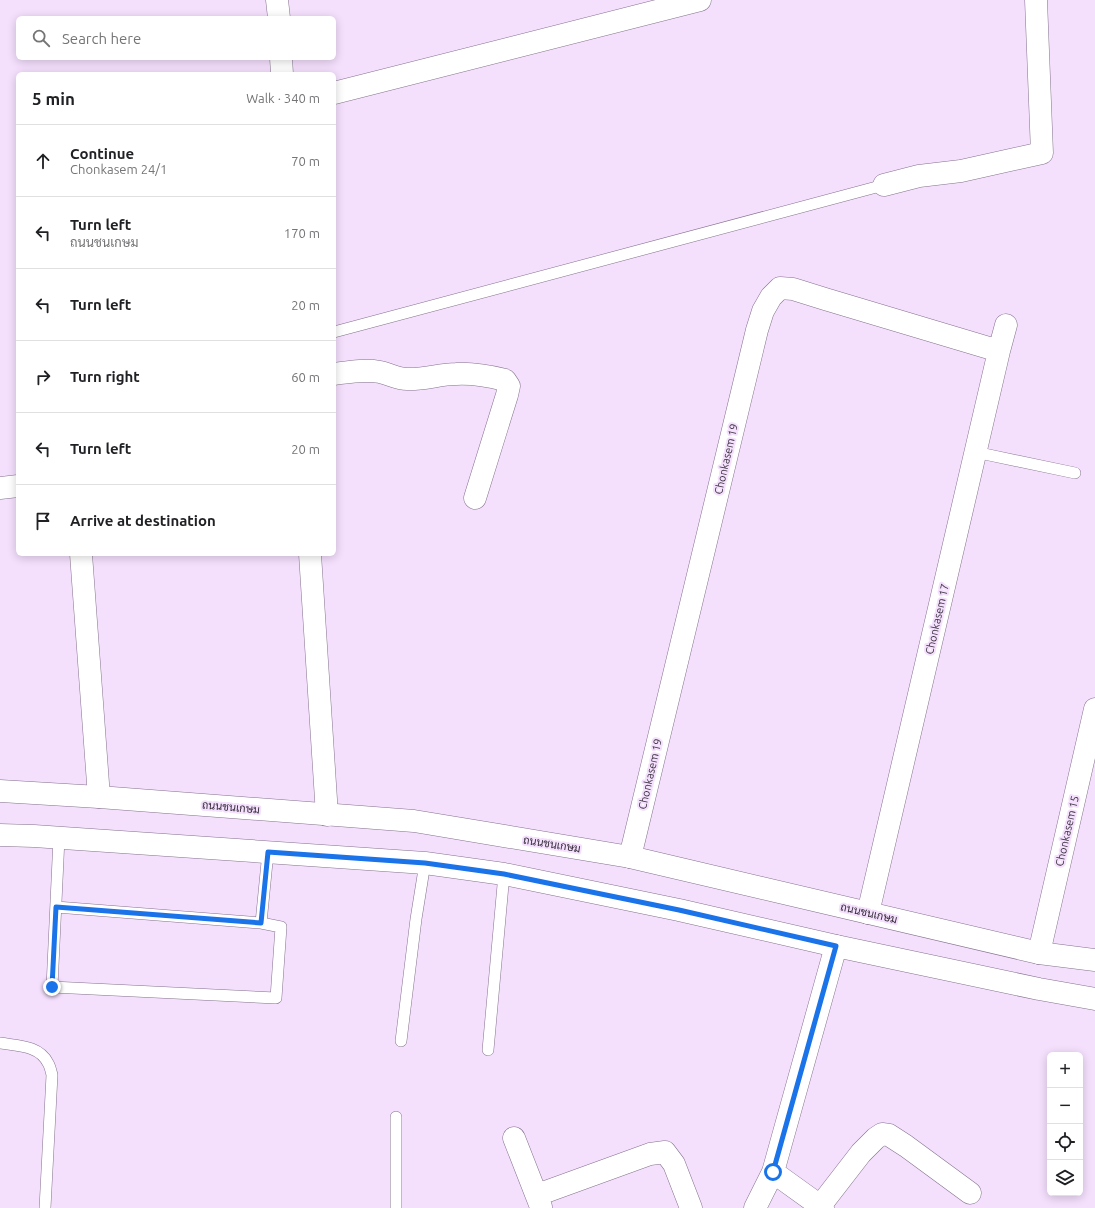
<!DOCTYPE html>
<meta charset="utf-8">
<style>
:root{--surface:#fff;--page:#f2f2f2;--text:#202124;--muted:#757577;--line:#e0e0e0}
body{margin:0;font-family:Ubuntu,Sarabun,sans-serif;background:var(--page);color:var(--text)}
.controls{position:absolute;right:12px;bottom:12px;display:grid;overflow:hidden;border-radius:6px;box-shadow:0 2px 10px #0003}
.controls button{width:36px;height:36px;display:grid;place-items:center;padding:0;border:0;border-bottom:1px solid var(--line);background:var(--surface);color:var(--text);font:20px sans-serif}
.stop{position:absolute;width:12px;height:12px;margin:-9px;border:3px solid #1a73e8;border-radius:50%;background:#fff}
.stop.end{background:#1a73e8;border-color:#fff;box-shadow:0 1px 4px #0008}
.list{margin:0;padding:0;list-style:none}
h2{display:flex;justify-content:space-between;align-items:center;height:52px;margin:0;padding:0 16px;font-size:17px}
h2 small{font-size:13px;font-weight:400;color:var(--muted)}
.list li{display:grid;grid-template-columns:26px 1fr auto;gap:12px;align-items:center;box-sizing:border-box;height:72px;padding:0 16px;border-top:1px solid var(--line)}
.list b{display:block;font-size:15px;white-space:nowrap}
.list p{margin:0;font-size:13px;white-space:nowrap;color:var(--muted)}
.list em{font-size:13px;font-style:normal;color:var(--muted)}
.icon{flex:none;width:22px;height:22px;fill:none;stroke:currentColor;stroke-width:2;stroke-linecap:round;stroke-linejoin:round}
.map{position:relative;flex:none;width:1095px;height:1208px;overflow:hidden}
.search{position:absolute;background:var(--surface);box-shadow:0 2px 10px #0003;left:16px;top:16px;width:320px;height:44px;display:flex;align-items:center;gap:10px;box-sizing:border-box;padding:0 14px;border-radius:6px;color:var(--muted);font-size:15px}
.panel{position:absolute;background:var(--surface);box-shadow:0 2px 10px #0003;left:16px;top:72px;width:320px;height:484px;border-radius:6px}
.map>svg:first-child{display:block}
</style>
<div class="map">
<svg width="1095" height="1208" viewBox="0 0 1095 1208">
<rect width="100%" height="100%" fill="#f4dffd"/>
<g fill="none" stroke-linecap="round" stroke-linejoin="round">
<!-- service casing -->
<g stroke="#85728d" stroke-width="12">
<path id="service" d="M 334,332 L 884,185
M 975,452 L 1075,473
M 56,907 L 261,923 L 281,927 L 276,998 L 52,987 L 59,838
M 261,923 L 268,852
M 401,1041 L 416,919 L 425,863
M 0,1043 C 17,1046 39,1045 48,1063 C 50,1066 51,1071 52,1075 L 45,1208
M 488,1050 L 504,874
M 396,1117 L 396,1208"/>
</g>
<!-- minor casing -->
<g stroke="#85728d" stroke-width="23">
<path id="minor" d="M 277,0 L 279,18
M 281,58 L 282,74
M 334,93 L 700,0
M 884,185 L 919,176 L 961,171 L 1042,153 L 1036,0
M 334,374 C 349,372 365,369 380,372 C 389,374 398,379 407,379 C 423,380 440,374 456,374 C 473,373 489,376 505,380 L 509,386 L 507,395 L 475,498
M 0,488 L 18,486
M 81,554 L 99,797
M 310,554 L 327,815
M 630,857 L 757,330 L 763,311 L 771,297 L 780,288 L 793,289 L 825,299 L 999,351
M 868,913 L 999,351 L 1006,325
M 1039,953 L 1095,709
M 514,1138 L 541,1207
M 773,1172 L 823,1208
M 537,1195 L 650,1154 L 665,1152 L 674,1164 L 691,1208
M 820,1206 L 861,1153 L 876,1138 L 882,1134 L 889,1135 L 906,1146 L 970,1193
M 755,1208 L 773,1172 L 836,946"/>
</g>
<!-- secondary casing -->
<g stroke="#85728d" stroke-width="23">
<path id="secondary" d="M 0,791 L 99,797 L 414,821 L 630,857 L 1039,953 L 1095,960
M 0,835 L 34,836 L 425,863 L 504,874 L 679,910 L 836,946 L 1039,989 L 1095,999"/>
</g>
<!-- service -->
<use href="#service" stroke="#fff" stroke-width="11"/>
<!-- minor -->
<use href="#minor" stroke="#fff" stroke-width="22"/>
<!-- secondary -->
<use href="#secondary" stroke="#fff" stroke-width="22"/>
</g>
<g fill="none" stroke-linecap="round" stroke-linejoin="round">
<!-- route -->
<path stroke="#1a73e8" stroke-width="5" d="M 52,987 L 56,907 L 261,923 L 268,852 L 425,863 L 504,874 L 679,910 L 836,946 L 773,1172"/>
</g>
<g text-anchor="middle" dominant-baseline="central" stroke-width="4" stroke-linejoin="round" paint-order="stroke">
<!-- street labels -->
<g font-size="11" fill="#362e3a" stroke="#f4dffd">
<text transform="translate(726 459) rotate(-77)">Chonkasem 19</text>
<text transform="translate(937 619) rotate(-77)">Chonkasem 17</text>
<text transform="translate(650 774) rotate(-77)">Chonkasem 19</text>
<text transform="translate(231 807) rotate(5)">ถนนชนเกษม</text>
<text transform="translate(1067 831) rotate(-77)">Chonkasem 15</text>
<text transform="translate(552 844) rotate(9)">ถนนชนเกษม</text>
<text transform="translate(869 913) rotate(13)">ถนนชนเกษม</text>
</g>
</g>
</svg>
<div class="controls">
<button>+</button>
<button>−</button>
<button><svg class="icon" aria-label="locate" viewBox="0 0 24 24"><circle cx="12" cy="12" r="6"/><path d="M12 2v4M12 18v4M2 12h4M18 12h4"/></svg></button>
<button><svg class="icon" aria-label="layers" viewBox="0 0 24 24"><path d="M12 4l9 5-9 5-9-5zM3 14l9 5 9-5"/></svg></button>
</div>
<div class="stop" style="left:773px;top:1172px"></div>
<div class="stop end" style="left:52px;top:987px"></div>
<div class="search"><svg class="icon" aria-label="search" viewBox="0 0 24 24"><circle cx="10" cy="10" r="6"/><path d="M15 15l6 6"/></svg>Search here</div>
<section class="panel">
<h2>5 min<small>Walk · 340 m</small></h2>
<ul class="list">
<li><svg class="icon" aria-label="ahead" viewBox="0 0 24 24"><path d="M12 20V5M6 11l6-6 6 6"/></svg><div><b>Continue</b><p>Chonkasem 24/1</p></div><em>70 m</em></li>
<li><svg class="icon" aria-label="left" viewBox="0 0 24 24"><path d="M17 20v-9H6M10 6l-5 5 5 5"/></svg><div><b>Turn left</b><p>ถนนชนเกษม</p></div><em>170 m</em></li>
<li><svg class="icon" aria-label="left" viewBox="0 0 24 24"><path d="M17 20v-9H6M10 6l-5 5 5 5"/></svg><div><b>Turn left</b></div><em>20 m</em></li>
<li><svg class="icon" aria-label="right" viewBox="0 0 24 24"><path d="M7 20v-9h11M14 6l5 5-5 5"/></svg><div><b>Turn right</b></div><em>60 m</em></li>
<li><svg class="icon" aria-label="left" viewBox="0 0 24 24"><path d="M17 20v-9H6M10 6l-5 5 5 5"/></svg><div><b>Turn left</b></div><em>20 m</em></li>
<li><svg class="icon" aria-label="arrive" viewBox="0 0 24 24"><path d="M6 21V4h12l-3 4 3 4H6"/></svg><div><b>Arrive at destination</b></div></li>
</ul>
</section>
</div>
